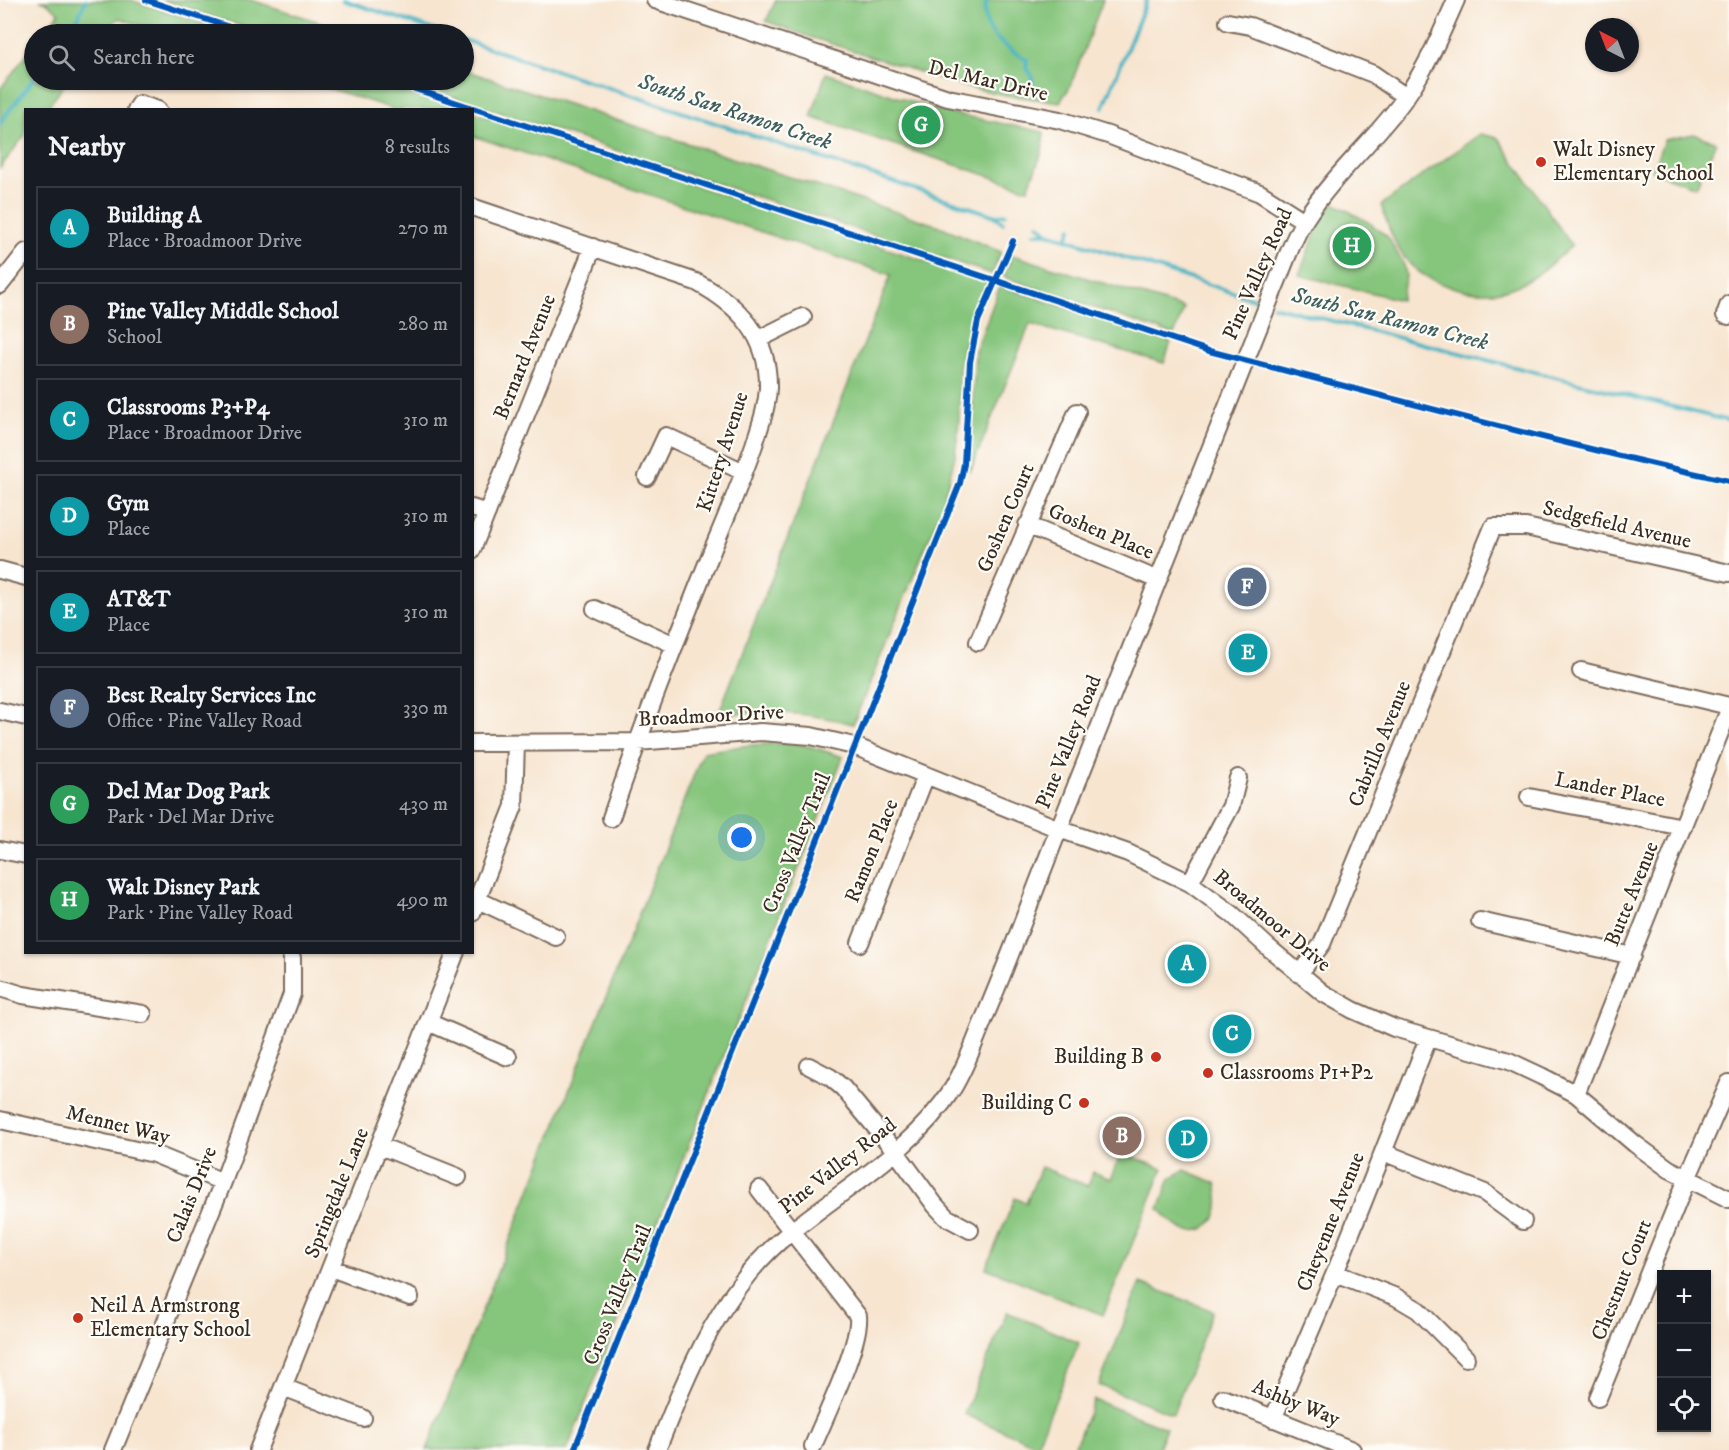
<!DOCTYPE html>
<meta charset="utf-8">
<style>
:root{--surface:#171b24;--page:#242831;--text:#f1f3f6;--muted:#9ea1a6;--line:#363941;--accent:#0f766e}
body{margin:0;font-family:"IM FELL DW Pica",serif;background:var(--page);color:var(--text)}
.controls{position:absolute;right:18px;bottom:18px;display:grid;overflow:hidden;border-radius:0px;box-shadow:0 2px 4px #0004}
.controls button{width:54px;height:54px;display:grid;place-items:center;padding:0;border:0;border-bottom:2px solid var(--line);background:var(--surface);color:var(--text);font:30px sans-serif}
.compass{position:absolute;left:1585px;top:18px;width:54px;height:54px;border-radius:50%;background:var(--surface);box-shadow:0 2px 4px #0004;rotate:318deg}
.you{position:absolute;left:742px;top:838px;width:21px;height:21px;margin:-15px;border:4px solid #fff;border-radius:50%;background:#1a73e8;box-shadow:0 0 0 9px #1a73e833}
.badge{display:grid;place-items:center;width:39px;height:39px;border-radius:50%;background:var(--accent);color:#fff;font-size:20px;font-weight:700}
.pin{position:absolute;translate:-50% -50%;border:3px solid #fff;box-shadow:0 2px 6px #0006}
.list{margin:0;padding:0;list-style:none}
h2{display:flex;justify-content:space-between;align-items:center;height:78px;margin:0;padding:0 24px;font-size:26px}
h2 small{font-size:20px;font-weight:400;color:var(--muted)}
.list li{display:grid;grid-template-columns:39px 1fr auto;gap:18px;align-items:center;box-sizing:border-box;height:84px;margin:0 12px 12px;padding:0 12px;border:2px solid var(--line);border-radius:0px}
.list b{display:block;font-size:22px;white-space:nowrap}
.list p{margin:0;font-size:20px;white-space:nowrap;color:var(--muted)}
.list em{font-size:20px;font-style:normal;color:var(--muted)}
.icon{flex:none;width:33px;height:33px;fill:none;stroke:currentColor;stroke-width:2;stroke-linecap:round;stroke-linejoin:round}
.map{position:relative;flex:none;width:1729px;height:1450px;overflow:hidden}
.search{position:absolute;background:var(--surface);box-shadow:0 2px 4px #0004;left:24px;top:24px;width:450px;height:66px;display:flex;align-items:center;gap:15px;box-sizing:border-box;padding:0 21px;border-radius:33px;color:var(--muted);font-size:22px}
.panel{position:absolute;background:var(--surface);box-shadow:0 2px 4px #0004;left:24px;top:108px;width:450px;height:846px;border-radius:0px}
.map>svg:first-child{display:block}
</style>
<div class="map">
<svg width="1729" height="1450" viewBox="0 0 1729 1450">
<rect width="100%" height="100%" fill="#fdfcf7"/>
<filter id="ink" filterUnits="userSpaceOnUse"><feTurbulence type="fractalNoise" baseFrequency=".0167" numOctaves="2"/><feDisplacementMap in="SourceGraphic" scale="12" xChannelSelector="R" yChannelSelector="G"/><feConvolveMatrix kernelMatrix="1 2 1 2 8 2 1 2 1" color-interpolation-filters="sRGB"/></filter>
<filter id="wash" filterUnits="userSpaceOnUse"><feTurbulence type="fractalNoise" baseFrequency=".008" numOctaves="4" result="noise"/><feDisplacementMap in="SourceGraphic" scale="24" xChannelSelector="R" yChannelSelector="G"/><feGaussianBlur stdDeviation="1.35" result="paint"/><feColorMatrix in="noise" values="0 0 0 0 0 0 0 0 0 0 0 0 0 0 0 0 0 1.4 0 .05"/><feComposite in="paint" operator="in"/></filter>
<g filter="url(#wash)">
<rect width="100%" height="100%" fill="#f7e5d0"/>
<!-- green -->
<path fill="#85c57c" stroke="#60784d" stroke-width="1.5" d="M 40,0 L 131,0 L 235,34 L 167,34 L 119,18 L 101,34 L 42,34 L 59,13 L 46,2 Z
M 162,0 L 251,0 L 357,34 L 266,34 Z
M 776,0 L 1103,0 L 1070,87 L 1060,102 L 1005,95 L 963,86 L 807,36 L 766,21 Z
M 34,45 L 34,80 L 68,80 L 46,109 L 26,110 L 25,135 L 0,168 L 0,89 Z
M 464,70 L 942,227 L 1001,252 L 992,274 L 402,80 L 464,80 Z
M 826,73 L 936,110 L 1044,132 L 1042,152 L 1028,189 L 811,117 Z
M 303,80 L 372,80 L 463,109 L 393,109 Z
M 473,112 L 988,282 L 965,342 L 959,367 L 959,422 L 955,456 L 941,509 L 853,724 C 806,712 766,710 718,715 L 891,275 L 473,136 Z
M 1480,134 L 1498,138 L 1572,246 C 1553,262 1533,282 1508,289 C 1478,298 1430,286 1409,263 C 1394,247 1388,225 1381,205 Z
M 1694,134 L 1716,142 L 1696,187 L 1652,171 L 1664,140 Z
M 1334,203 L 1368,222 L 1388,237 L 1404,265 L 1406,276 L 1401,300 L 1299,275 L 1321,218 Z
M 1012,255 L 1184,308 L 1174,335 L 1004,277 Z
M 1000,286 L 1171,342 L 1164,363 L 1030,324 L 970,472 L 975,352 Z
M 793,743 L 816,748 L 843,757 L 567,1450 L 427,1450 L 703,752 L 749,745 Z
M 1121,1152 L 1163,1169 L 1103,1315 L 986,1268 L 1015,1198 L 1026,1203 L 1041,1167 L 1088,1186 L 1093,1172 L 1111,1179 Z
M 1185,1170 L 1216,1183 C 1220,1201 1221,1219 1203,1229 C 1197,1231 1190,1232 1184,1230 C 1174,1226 1167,1217 1159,1209 L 1170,1178 Z
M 1140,1283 L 1213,1311 L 1173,1414 L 1099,1385 Z
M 1007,1312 L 1079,1343 L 1037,1445 L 964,1414 Z
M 1094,1400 L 1166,1428 L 1157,1450 L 1073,1450 Z"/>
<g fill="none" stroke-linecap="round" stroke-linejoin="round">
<!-- stream -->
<path stroke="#45b2c1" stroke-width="4" d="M 343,0 L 447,34
M 987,0 C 977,30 1005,47 1027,60 L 1026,67 L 1032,76 L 1033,90
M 67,34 L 75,24 L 86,0
M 464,40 L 996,216 L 1006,214
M 1103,108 L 1147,0
M 0,123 L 34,78
M 996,217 L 1003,223
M 1038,224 L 1048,233 L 1263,302
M 1034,233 L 1048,233
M 1067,239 L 1071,228
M 1273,306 L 1729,421"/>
</g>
</g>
<g filter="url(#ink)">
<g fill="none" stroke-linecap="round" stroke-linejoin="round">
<!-- minor casing -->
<g stroke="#7d6b5c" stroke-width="20">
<path id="minor" d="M 655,0 L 948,98 L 1060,120 L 1108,135 L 1260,193 L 1304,221
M 1228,22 L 1250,26 L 1373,74 L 1406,97
M 136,110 L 140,104 L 158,110
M 472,207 L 696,282 C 739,305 769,336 768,388 C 767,408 760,426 754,445 C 742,479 728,513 714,546 C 678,636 642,726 611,818
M 0,285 L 26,252
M 1729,304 L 1725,315 L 1729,316
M 759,339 L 803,317
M 647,477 L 666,436 L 744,472
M 472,508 L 487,513
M 1027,525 L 1158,580
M 472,550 L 593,247
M 0,570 L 26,577
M 595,609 L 675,645
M 978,642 L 1077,412
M 1581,671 L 1729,706
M 0,711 L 26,717
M 472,743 L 637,742 L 761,732 L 811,736 L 854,746 L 1059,829 L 1128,853 L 1190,883 L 1232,914 L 1269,948 L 1323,993 L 1353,1010 L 1394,1028 L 1509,1061 L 1541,1076 L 1576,1094 L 1635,1144 L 1669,1169 L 1729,1199
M 1529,797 L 1683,827
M 0,850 L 26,855
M 1190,883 L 1231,806 L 1238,778
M 478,900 L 556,937
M 472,913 L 514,806 L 516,743
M 1480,921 L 1632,956
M 860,943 L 926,775
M 1299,974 L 1322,944 L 1493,527 L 1526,527 L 1729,573
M 0,988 L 23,995 L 143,1014
M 428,1022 L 508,1057
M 809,1066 L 830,1077 L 843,1088 L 896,1152 L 935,1205 L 946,1217 L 970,1230
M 1576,1094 L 1729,710
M 0,1120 L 154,1154 L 223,1182
M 380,1146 L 458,1177
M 1383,1152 L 1485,1193 L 1523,1221
M 759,1189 L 858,1316 C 861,1343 825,1417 813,1446
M 331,1268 L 410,1297
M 1335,1273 L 1396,1297 L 1418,1310 L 1466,1358
M 283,1387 L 363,1418
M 1223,1398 L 1352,1450
M 1598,1398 L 1687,1179 L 1729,1083
M 1273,1419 L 1335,1273 L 1428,1039
M 113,1450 L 223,1182 L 292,994 L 292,958 L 290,952
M 258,1450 L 456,952
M 657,1450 C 689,1369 722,1285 793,1230 C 849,1185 913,1150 953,1088 C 967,1065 976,1038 986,1014 C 1012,952 1035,889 1060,826 C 1131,647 1202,468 1274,289 C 1284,266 1292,239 1306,218 C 1334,174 1375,140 1405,98 C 1427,67 1441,34 1456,0"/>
</g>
<!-- minor -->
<use href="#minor" stroke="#fff" stroke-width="16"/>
<!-- cycleway casing -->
<g stroke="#fdfcf7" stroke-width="10">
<path id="cycleway" d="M 146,0 L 251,34
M 388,80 L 1209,351 C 1382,395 1554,443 1729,481
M 574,1450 L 960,483 L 964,464 L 970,362 L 978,321 L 1013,241"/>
</g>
<!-- cycleway -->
<use href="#cycleway" stroke="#0057b8" stroke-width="6"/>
</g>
</g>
<!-- markers -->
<g fill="#c8321e" stroke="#fdfcf7" stroke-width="2">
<circle cx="1541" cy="162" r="6"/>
<circle cx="1156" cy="1057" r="6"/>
<circle cx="1208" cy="1073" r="6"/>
<circle cx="1084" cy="1103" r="6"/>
<circle cx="78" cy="1318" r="6"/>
</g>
<g text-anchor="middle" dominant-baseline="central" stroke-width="4.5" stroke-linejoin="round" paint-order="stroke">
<!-- street labels -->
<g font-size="21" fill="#3b2a1e" stroke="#fdfcf7">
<text transform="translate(988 81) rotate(13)">Del Mar Drive</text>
<text transform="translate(1258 274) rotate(-66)">Pine Valley Road</text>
<text transform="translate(525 357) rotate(-68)">Bernard Avenue</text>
<text transform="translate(723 452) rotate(-72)">Kittery Avenue</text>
<text transform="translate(1006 518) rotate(-67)">Goshen Court</text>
<text transform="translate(1617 525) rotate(13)">Sedgefield Avenue</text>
<text transform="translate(1101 532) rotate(23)">Goshen Place</text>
<text transform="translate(711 716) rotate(-3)">Broadmoor Drive</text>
<text transform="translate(1069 742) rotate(-68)">Pine Valley Road</text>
<text transform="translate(1380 744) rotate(-68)">Cabrillo Avenue</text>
<text transform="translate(1610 790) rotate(11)">Lander Place</text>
<text transform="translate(797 843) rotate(-68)">Cross Valley Trail</text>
<text transform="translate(872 851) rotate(-68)">Ramon Place</text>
<text transform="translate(1632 894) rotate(-68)">Butte Avenue</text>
<text transform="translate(1272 921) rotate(40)">Broadmoor Drive</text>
<text transform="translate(118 1125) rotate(14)">Mennet Way</text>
<text transform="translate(838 1166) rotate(-38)">Pine Valley Road</text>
<text transform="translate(337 1193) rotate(-68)">Springdale Lane</text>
<text transform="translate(192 1195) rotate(-68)">Calais Drive</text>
<text transform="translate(1331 1222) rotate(-68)">Cheyenne Avenue</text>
<text transform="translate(1622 1280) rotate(-68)">Chestnut Court</text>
<text transform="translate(618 1295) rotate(-68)">Cross Valley Trail</text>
<text transform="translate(1296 1403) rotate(22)">Ashby Way</text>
</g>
<!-- poi labels -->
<g font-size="21" fill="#3b2a1e" stroke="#fdfcf7" text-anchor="start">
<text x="1553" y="150">Walt Disney<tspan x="1553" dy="24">Elementary School</tspan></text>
<text x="1144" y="1057" text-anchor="end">Building B</text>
<text x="1220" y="1073">Classrooms P1+P2</text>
<text x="1072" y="1103" text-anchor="end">Building C</text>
<text x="90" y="1306">Neil A Armstrong<tspan x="90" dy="24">Elementary School</tspan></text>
</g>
<!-- water labels -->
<g font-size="22" font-style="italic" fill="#3f605f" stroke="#fdfcf7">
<text transform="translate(735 112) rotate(18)">South San Ramon Creek</text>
<text transform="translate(1390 319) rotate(14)">South San Ramon Creek</text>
</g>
</g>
</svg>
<div class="controls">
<button>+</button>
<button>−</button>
<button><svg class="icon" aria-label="locate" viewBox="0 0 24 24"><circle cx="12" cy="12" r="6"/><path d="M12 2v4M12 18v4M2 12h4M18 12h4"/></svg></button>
</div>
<svg class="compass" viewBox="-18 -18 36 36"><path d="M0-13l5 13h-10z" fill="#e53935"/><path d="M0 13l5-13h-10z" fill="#9ea1a6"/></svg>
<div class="you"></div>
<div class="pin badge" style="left:1187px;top:964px;background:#0f9aa8">A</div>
<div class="pin badge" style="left:1122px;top:1136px;background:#8d6e63">B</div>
<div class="pin badge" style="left:1232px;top:1034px;background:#0f9aa8">C</div>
<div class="pin badge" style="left:1188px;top:1139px;background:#0f9aa8">D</div>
<div class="pin badge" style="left:1248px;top:653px;background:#0f9aa8">E</div>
<div class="pin badge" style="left:1247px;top:587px;background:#5c6f8a">F</div>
<div class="pin badge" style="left:921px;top:125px;background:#2e9e5b">G</div>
<div class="pin badge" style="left:1352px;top:246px;background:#2e9e5b">H</div>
<div class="search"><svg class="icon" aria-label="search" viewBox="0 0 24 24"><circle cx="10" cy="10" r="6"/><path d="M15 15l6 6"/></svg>Search here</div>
<section class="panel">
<h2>Nearby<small>8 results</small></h2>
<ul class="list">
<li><span class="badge" style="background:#0f9aa8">A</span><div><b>Building A</b><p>Place · Broadmoor Drive</p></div><em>270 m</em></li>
<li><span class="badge" style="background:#8d6e63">B</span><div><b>Pine Valley Middle School</b><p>School</p></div><em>280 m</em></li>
<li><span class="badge" style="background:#0f9aa8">C</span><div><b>Classrooms P3+P4</b><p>Place · Broadmoor Drive</p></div><em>310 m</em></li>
<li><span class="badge" style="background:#0f9aa8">D</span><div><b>Gym</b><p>Place</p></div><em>310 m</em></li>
<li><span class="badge" style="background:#0f9aa8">E</span><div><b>AT&amp;T</b><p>Place</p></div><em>310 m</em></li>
<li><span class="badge" style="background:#5c6f8a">F</span><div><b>Best Realty Services Inc</b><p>Office · Pine Valley Road</p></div><em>330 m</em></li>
<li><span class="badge" style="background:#2e9e5b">G</span><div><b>Del Mar Dog Park</b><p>Park · Del Mar Drive</p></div><em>430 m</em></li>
<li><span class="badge" style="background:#2e9e5b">H</span><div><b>Walt Disney Park</b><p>Park · Pine Valley Road</p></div><em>490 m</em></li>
</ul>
</section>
</div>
